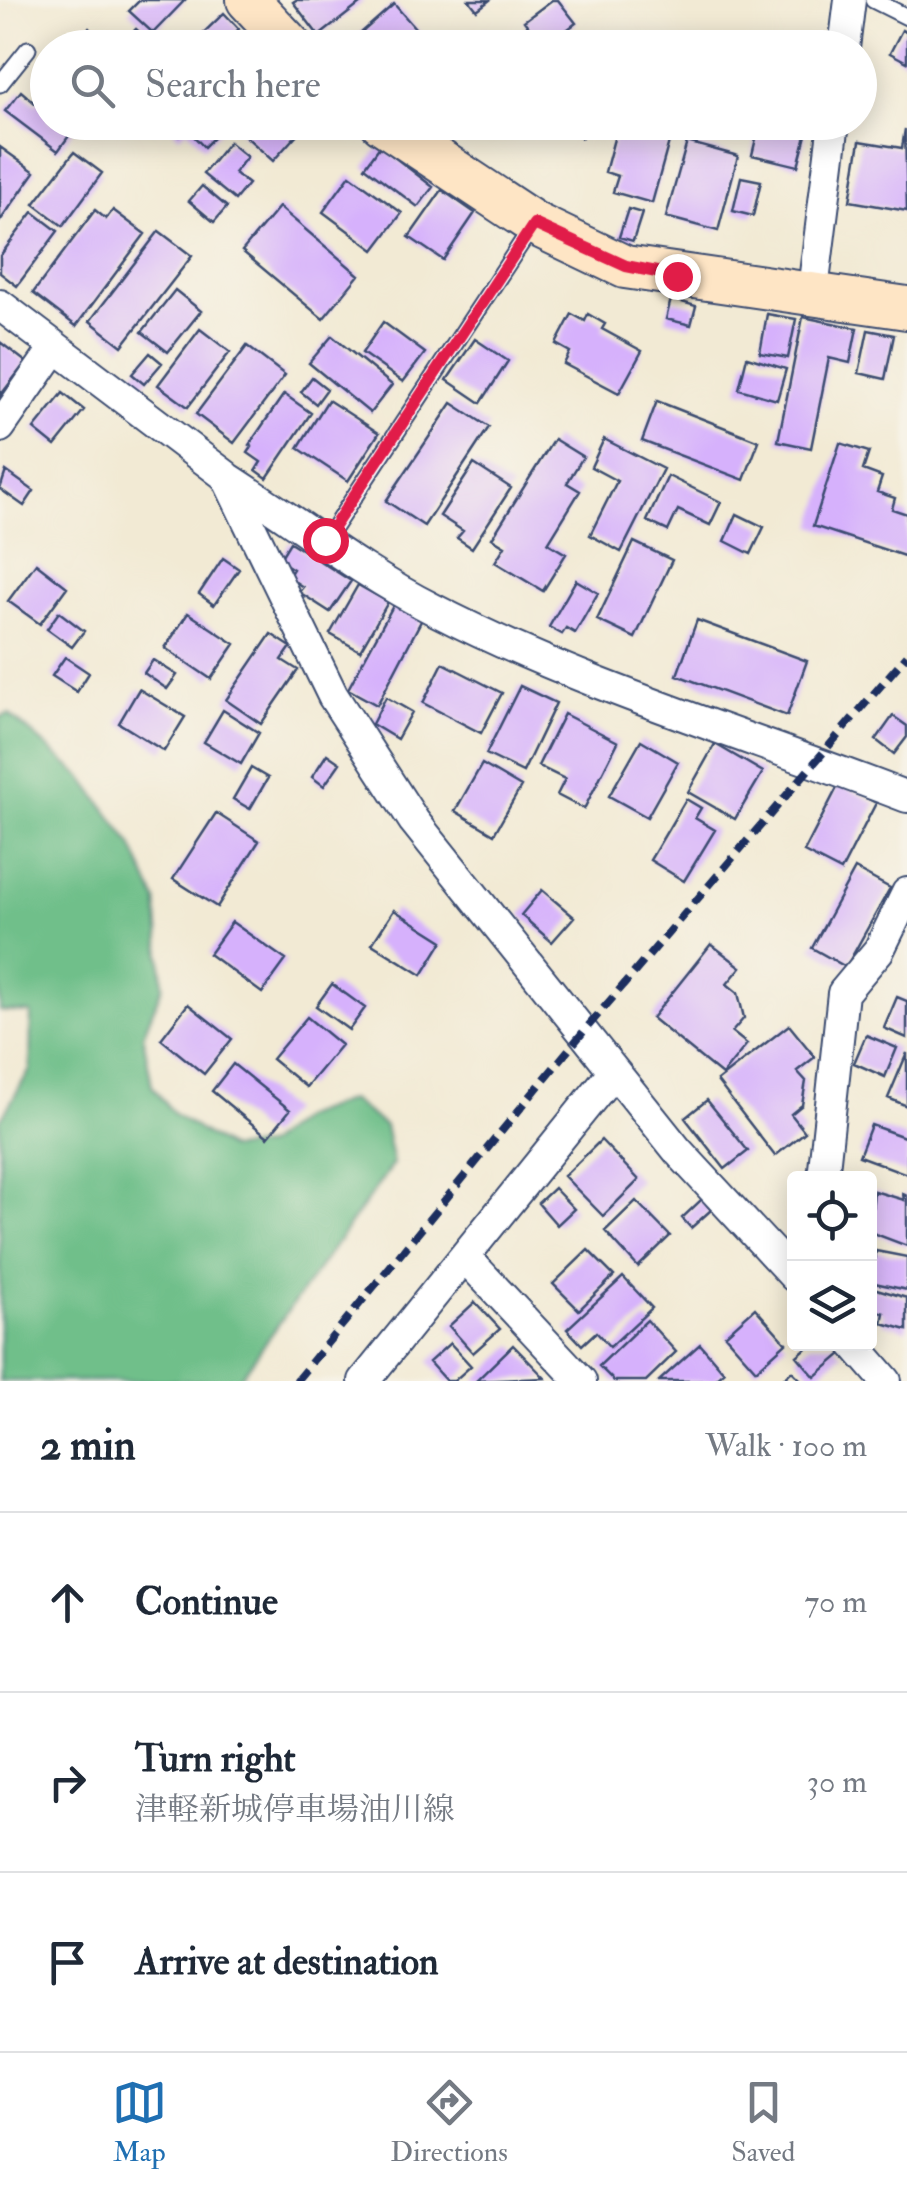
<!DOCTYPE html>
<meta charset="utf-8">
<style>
:root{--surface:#fff;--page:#f2f2f3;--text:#1f2937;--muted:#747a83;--line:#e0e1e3;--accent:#1f6fb2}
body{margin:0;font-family:"IM FELL Double Pica","Noto Serif JP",serif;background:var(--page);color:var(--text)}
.controls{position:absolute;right:30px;bottom:30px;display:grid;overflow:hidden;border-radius:10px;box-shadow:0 5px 25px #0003}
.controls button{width:90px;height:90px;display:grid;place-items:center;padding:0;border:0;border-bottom:2px solid var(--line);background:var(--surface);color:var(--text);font:50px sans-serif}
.stop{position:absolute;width:30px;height:30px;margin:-22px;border:8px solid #e11d48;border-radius:50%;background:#fff}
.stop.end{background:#e11d48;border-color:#fff;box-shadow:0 2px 10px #0008}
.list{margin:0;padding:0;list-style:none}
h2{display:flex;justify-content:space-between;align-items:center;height:130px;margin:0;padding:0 40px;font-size:42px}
h2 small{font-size:32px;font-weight:400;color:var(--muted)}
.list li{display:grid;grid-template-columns:65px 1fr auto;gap:30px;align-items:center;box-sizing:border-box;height:180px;padding:0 40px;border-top:2px solid var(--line)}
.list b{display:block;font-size:38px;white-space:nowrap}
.list p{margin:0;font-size:32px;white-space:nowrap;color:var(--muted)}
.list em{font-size:32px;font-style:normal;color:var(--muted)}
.icon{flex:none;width:55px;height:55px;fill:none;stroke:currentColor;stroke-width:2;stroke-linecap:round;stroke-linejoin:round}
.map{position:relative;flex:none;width:907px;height:1381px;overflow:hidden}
.search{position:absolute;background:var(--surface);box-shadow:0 5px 25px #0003;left:30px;right:30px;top:30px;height:110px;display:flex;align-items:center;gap:25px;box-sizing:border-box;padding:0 35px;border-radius:55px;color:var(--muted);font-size:38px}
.sheet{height:670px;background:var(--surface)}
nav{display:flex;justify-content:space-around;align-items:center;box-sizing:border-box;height:140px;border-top:2px solid var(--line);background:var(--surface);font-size:28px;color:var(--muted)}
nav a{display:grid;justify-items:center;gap:5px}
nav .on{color:var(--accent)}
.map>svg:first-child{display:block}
</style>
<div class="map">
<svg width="907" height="1381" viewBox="0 0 907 1381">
<rect width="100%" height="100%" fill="#f7f3e8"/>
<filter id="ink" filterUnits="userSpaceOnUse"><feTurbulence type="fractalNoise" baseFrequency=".01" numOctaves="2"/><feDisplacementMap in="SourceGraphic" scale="20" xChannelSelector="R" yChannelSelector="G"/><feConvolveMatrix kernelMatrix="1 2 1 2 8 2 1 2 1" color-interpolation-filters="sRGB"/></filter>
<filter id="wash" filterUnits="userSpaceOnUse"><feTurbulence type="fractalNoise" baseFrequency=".0048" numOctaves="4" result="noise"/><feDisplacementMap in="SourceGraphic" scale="40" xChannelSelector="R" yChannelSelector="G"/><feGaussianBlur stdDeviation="2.25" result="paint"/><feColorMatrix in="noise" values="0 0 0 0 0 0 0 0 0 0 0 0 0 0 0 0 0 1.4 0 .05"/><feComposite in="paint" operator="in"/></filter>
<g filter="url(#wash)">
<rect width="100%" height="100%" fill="#f2ead4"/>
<!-- forest -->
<path fill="#70bf8a" stroke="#467774" stroke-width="2.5" d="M 9,714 L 83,778 L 132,845 L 157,901 L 163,985 L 143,1035 L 152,1086 L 174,1114 L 229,1149 L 265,1146 L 302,1117 L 350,1100 L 385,1126 L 393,1164 L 238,1381 L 0,1381 L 0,1120 L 30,1070 L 31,1013 L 0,1011 L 0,717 Z"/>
<g id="blocks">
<!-- building -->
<path fill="#d6b1fc" d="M 140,0 L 185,0 L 153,33 L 129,11 Z
M 296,0 L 365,0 L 319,36 L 293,2 Z
M 469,0 L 490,0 L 477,10 Z
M 552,0 L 558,0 L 576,23 L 544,47 L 524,21 Z
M 394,4 L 430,45 L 344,48 Z
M 224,13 L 239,29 L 219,48 L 203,48 L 196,40 Z
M 89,28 L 107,48 L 69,48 Z
M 486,28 L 503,48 L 462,48 Z
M 136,29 L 151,43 L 146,48 L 117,48 Z
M 902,30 L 907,33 L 907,62 L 890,53 Z
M 48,89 L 48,122 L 79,122 L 58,151 L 5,111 L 21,91 L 36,104 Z
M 166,122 L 229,122 L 204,147 L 187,129 L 179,136 Z
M 249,122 L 308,122 L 273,161 L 241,132 Z
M 554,122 L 599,122 L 581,138 L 568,124 L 560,130 Z
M 760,122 L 794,123 L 792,132 L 806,135 L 798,166 L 752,155 Z
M 618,124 L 670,138 L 652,203 L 613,192 L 618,176 L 605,172 Z
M 905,129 L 907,211 L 850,201 L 860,141 L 902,148 Z
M 229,142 L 247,157 L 234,173 L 248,184 L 235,200 L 203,174 Z
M 687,142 L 738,156 L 718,231 L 666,217 Z
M 380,146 L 433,187 L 418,207 L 365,167 Z
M 0,147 L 35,172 L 0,221 Z
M 74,152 L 102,173 L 63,226 L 34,204 Z
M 350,175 L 402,213 L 374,250 L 323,212 Z
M 741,177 L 761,181 L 753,216 L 733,211 Z
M 202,186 L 227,207 L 214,222 L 189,201 Z
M 442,190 L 475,213 L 443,260 L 409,237 Z
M 279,207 L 359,275 L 323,319 L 242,251 Z
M 628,209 L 642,213 L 633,241 L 619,237 Z
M 95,210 L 106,219 L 113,210 L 145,234 L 76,326 L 33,293 Z
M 33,212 L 58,231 L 17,286 L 0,273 L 0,256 Z
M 159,231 L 192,256 L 122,346 L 90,321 Z
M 175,290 L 201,311 L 168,352 L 142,332 Z
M 671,299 L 696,306 L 691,325 L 666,319 Z
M 572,314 L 585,321 L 588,314 L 605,324 L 602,329 L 642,351 L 619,393 L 564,364 L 570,352 L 556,344 Z
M 767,314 L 796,319 L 788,358 L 760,353 Z
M 803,317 L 857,328 L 850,363 L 829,358 L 811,448 L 778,441 Z
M 383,322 L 425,353 L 403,382 L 362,353 Z
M 200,329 L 230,352 L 188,407 L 158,385 Z
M 868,330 L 894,335 L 885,379 L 859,373 Z
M 332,336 L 392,385 L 370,413 L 309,363 Z
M 475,339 L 508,361 L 481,403 L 447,380 Z
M 0,342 L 26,362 L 0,396 Z
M 247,346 L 285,375 L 234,443 L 196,414 Z
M 150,353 L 162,363 L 144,384 L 132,374 Z
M 747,357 L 786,369 L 777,400 L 739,389 Z
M 312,377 L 327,389 L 316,404 L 301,392 Z
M 63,393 L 84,410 L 55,446 L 34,429 Z
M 284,394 L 311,413 L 267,478 L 256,470 L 261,462 L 248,453 L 252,447 L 249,445 Z
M 328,400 L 379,433 L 348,481 L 298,448 Z
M 657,401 L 759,441 L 744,480 L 642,441 Z
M 452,403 L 489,427 L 424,526 L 386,501 Z
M 554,439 L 583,457 L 567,483 L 580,491 L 548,543 L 566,554 L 543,591 L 495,562 L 505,546 L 492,538 Z
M 604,439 L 663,469 L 621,552 L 590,535 L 617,481 L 591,467 Z
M 840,443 L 869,452 L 863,470 L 882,477 L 877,492 L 895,498 L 892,509 L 907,514 L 907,557 L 813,526 Z
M 474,464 L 511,488 L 472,548 L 457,538 L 463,531 L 440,516 Z
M 6,471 L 34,491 L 24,506 L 0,489 Z
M 668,476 L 721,502 L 710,525 L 678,510 L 668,531 L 647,521 Z
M 737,514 L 764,527 L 751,554 L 725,541 Z
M 290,542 L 351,581 L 330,612 L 299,592 L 303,587 L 288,577 L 293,569 L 279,560 Z
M 634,542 L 672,560 L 635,638 L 597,620 Z
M 223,558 L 239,569 L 214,605 L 199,594 Z
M 36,563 L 67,587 L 40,624 L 8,601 Z
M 576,580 L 598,593 L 575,633 L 566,628 L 562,634 L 549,627 Z
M 358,585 L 388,602 L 360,651 L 330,634 Z
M 394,604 L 422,619 L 377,705 L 348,689 Z
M 59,612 L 84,631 L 72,647 L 47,629 Z
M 188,613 L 235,644 L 211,679 L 165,648 Z
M 697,620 L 807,661 L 787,716 L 677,675 Z
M 271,634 L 291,647 L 282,660 L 298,670 L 261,724 L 226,700 Z
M 65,657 L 89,673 L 77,692 L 52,676 Z
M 153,660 L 177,675 L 167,689 L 144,673 Z
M 443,663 L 502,693 L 481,733 L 423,703 Z
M 520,686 L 556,703 L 523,772 L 486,754 Z
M 139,689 L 185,717 L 164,751 L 119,723 Z
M 386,697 L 412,712 L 397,739 L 372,724 Z
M 223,710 L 259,733 L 241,764 L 204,742 Z
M 564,714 L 618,742 L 584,809 L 557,795 L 565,779 L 538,766 Z
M 893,716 L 907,726 L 907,737 L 894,754 L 876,740 Z
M 641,740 L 678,762 L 647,817 L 609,796 Z
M 715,744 L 763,772 L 735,819 L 688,792 Z
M 327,754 L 340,763 L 324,786 L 312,777 Z
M 482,764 L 521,787 L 494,834 L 455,811 Z
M 251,768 L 268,778 L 250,809 L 233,799 Z
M 839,784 L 876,803 L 841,871 L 804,852 Z
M 686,799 L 701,808 L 695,818 L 715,830 L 684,881 L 650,860 Z
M 216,813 L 259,841 L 217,907 L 173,879 Z
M 855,869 L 890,888 L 846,967 L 812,948 Z
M 542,890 L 574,917 L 552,942 L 521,915 Z
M 394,910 L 443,941 L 422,975 L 372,944 Z
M 232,922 L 286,960 L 262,993 L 209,954 Z
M 711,944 L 741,967 L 727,984 L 738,993 L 744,1018 L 732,1032 L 747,1044 L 722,1075 L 652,1018 Z
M 332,984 L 365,1008 L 349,1030 L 316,1006 Z
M 897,997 L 907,1001 L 907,1038 L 884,1028 Z
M 188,1004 L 232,1039 L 204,1074 L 161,1039 Z
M 307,1017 L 341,1045 L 306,1087 L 272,1059 Z
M 789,1025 L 815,1057 L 797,1071 L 806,1081 L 802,1105 L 791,1114 L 805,1132 L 775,1156 L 717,1081 Z
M 866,1035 L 897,1048 L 885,1077 L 854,1063 Z
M 907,1053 L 907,1106 L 888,1098 Z
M 233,1064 L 290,1110 L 268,1137 L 212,1091 Z
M 707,1100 L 748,1151 L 725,1169 L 685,1118 Z
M 871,1125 L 907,1138 L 907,1174 L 859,1156 Z
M 601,1140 L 639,1180 L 603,1216 L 564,1176 Z
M 554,1188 L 574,1209 L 557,1225 L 538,1203 Z
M 874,1191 L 904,1200 L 903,1194 L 907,1196 L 907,1246 L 870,1232 Z
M 702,1199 L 711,1210 L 691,1228 L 682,1218 Z
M 636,1201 L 670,1236 L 638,1267 L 605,1231 Z
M 588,1250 L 614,1276 L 579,1310 L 553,1284 Z
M 876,1251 L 907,1257 L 907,1290 L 870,1282 Z
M 623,1277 L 652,1308 L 610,1347 L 596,1332 L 582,1345 L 567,1329 Z
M 870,1287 L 907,1298 L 907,1330 L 882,1323 L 884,1313 L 870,1309 Z
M 475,1302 L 500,1329 L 473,1353 L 449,1326 Z
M 755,1308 L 786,1343 L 756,1370 L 725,1335 Z
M 647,1320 L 676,1352 L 646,1381 L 614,1381 L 599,1366 Z
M 450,1343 L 471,1366 L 454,1381 L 446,1381 L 429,1362 Z
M 700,1344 L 724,1372 L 714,1381 L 659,1381 Z
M 811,1344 L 833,1344 L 842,1354 L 815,1377 L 797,1356 Z
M 513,1345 L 545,1378 L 476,1381 Z
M 792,1371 L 802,1381 L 781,1381 Z"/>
</g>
</g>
<g filter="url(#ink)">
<use href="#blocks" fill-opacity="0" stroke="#3b4b70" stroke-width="2.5"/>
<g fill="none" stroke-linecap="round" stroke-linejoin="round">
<!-- lane casing -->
<g stroke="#3b4b70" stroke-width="19">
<path id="lane" d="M 873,0 L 907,17
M 0,84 L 28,49
M 325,541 L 532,227"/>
</g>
<!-- street casing -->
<g stroke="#3b4b70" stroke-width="34">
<path id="street" d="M 844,48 L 850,0
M 812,298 L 834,122
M 0,305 L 226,476 L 333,696 L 414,821 L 678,1151 L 794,1276
M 0,427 L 55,348
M 228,478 C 295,521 362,573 433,609 C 584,687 750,736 907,797
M 823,1178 L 843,993 L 879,950 L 907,893
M 465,1257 L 581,1381
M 854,1344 L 886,1381
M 364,1381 L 614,1071"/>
</g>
<!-- secondary casing -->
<g stroke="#3b4b70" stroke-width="46">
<path id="secondary" d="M 248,0 L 293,48
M 381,122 L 535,224 L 625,267 L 907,308"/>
</g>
<!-- lane -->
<use href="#lane" stroke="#fff" stroke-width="15"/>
<!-- street -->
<use href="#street" stroke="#fff" stroke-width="30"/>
<!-- secondary -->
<use href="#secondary" stroke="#fee5c5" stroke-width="42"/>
<!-- rail -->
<path stroke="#1b2f5e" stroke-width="8" stroke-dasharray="15 8" stroke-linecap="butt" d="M 296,1381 L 584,1031 L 907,655"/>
</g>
</g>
<g fill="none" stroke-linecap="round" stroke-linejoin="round" filter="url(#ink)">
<!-- route -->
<path stroke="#e11d48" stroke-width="12" d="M 325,540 L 534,224 L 626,266 L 677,276"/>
</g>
</svg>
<div class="controls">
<button><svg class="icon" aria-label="locate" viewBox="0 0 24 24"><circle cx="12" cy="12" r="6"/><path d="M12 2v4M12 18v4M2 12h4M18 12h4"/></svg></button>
<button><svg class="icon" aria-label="layers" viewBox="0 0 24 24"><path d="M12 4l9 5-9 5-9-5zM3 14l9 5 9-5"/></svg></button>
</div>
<div class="stop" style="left:325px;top:540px"></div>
<div class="stop end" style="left:677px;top:276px"></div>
<div class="search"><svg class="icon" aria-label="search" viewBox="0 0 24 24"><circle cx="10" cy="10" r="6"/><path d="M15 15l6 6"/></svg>Search here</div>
</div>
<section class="sheet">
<h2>2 min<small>Walk · 100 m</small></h2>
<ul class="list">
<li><svg class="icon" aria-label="ahead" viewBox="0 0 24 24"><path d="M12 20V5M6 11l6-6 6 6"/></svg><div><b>Continue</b></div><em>70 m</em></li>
<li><svg class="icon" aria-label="right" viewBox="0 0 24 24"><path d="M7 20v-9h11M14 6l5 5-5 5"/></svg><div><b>Turn right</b><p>津軽新城停車場油川線</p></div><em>30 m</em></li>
<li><svg class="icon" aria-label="arrive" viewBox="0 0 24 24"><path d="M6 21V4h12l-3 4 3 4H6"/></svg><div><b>Arrive at destination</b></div></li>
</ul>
</section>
<nav>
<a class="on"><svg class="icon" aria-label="map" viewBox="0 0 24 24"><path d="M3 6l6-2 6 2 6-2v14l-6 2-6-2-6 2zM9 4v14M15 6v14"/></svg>Map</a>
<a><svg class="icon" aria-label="directions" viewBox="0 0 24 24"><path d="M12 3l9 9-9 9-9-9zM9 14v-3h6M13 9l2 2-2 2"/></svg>Directions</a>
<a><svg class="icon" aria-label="saved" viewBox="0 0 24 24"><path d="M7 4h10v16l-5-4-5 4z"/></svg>Saved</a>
</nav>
